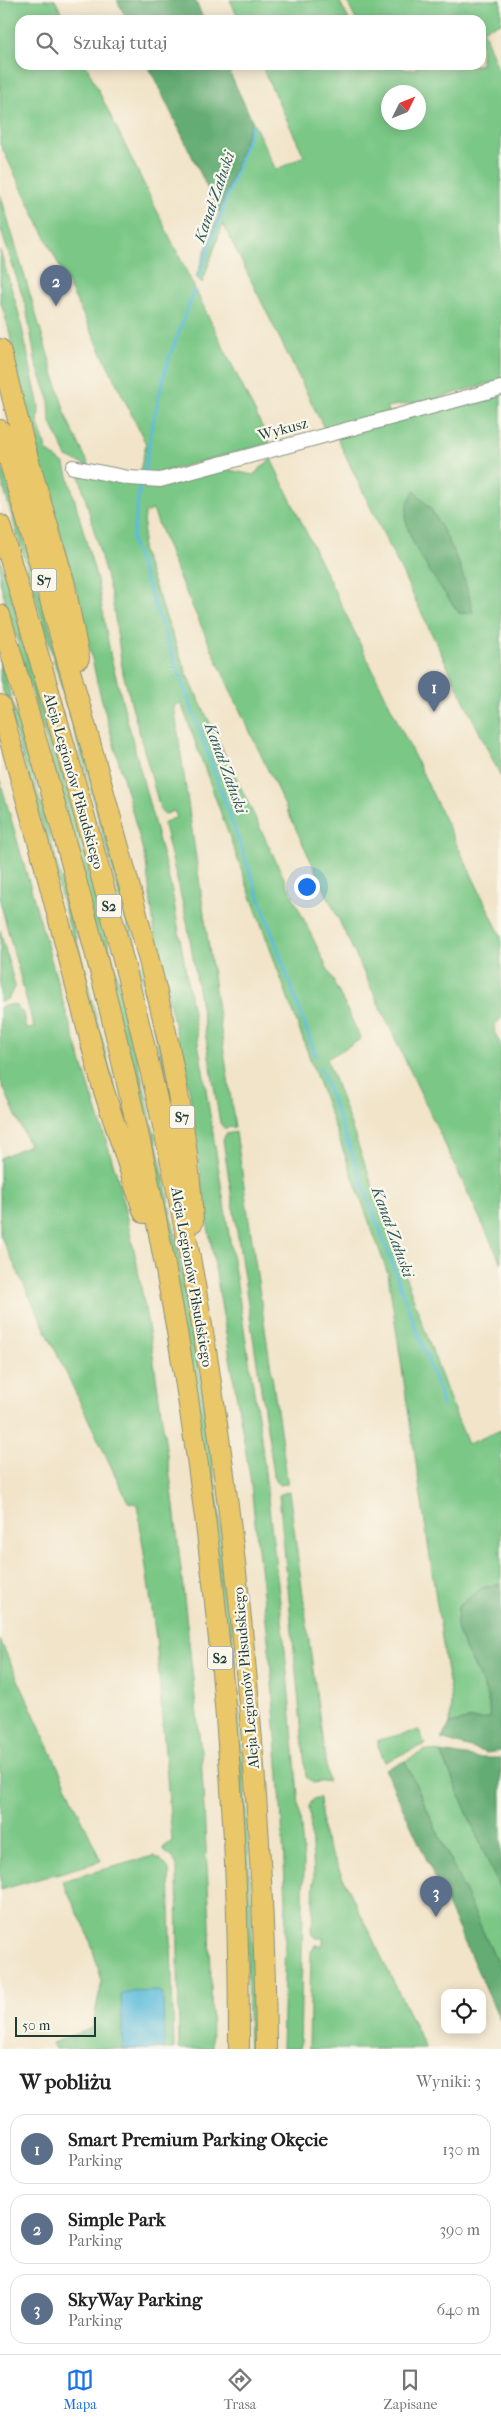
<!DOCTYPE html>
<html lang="pl">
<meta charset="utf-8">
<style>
:root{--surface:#fff;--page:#f6f6f6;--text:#222;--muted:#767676;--line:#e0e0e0;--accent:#1a73e8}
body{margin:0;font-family:"IM FELL French Canon",serif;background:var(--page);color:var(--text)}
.controls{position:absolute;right:15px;bottom:15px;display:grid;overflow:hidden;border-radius:10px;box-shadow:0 2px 12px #0003}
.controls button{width:45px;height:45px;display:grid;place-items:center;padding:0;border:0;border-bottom:1px solid var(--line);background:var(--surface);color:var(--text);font:25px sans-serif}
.compass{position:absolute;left:381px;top:85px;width:45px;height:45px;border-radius:50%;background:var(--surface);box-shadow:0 2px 12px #0003;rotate:47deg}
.scale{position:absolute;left:15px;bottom:12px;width:81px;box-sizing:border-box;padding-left:5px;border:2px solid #1f3d34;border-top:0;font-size:14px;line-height:18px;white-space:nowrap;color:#1f3d34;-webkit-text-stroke:4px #fbf7ec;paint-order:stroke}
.you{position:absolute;left:306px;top:886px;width:18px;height:18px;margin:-12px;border:4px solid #fff;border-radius:50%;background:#1a73e8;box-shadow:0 0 0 8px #1a73e833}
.badge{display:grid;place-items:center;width:32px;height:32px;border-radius:50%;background:var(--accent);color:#fff;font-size:16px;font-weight:700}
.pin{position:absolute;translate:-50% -41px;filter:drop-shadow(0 1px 2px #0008)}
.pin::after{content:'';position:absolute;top:26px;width:18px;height:15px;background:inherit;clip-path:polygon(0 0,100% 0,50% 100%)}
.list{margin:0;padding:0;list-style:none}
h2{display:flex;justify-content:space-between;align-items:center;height:65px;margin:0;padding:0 20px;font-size:21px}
h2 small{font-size:16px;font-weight:400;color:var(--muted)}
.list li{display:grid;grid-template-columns:32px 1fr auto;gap:15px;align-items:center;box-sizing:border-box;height:70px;margin:0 10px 10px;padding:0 10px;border:1px solid var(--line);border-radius:15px}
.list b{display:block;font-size:19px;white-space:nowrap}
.list p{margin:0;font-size:16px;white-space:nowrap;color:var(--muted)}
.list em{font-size:16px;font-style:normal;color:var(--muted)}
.icon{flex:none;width:28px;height:28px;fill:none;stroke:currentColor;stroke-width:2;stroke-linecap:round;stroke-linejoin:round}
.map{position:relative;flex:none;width:501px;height:2049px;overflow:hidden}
.search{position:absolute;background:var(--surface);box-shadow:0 2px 12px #0003;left:15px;right:15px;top:15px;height:55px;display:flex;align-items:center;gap:12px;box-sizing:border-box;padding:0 18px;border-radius:15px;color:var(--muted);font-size:19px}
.sheet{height:305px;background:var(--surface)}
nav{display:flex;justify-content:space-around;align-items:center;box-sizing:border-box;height:70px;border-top:1px solid var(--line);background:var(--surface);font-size:14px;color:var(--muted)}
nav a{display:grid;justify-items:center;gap:2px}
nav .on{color:var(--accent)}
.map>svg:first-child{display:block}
</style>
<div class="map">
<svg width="501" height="2049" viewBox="0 0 501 2049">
<rect width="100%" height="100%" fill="#fbf7ec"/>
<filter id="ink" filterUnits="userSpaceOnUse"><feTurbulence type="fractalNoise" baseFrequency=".02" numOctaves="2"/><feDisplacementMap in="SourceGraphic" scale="10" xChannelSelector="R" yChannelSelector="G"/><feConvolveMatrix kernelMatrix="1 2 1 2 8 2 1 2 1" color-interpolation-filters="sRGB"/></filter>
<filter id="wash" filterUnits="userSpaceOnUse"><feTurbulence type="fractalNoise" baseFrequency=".0096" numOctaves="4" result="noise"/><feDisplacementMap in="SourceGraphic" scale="20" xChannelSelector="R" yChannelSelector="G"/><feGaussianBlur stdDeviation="1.12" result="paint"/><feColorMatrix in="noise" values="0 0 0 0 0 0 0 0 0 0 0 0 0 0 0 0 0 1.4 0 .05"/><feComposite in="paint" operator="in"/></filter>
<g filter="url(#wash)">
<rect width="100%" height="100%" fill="#f1e4c9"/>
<!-- green -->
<path fill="#7ac786" stroke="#4c825d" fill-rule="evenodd" d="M 0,0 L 55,0 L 65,20 L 20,20 L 20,65 L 86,65 L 270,443 L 159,473 L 150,478 L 139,475 L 146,444 L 0,144 Z
M 230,0 L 339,0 L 349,20 L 239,20 Z
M 346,0 L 501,0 L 501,23 L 483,29 L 501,77 L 501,380 L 432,400 L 386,407 L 389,413 L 324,428 L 223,224 L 202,283 L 196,277 L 252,120 L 276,170 L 304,156 L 261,65 L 402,65 L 405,70 L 417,69 L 415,65 L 481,65 L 481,20 L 356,20 ZM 388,92 L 418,92 L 418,122 L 388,122 Z
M 0,193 L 67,419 L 90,467 L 67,457 L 50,421 L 49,399 L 36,364 L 26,307 L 0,227 Z
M 0,250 L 19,314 L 39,407 L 38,424 L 47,451 L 65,465 L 97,580 L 111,658 L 172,891 L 204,1077 L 260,1429 L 283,1628 L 304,1861 L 300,2049 L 282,2049 L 286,1901 L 281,1804 L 270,1657 L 250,1477 L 205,1208 L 189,1090 L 156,944 L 146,862 L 98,686 L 79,600 L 21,396 L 9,330 L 0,299 Z
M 501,394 L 501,777 L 336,436 ZM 430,506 L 461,568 L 472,613 L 459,613 C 437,583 416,554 405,518 Z
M 0,459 L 56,647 L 157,1022 L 170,1095 C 120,887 61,681 0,476 Z
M 271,459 L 501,936 L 501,1019 L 496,1023 L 494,1031 L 501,1046 L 501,1263 L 234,698 L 178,575 L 153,510 L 145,513 L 142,551 L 188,677 L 361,1039 L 327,1059 L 453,1408 L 468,1444 L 501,1430 L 501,1584 L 482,1588 L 458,1607 C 458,1614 456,1624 458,1631 C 466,1660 493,1689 489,1720 L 471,1719 L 450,1724 L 451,1699 L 388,1274 L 181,703 L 174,706 L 235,1127 L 224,1128 L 220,1123 L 187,922 L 164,825 L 165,822 L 177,817 L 174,811 L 166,814 L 161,812 L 123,673 L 112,598 L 80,478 L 81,473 L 114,479 L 225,469 L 253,475 Z
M 0,558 C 64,778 129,998 173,1223 C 227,1495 250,1772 256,2049 L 249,2049 L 245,1894 L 213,1511 L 65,807 L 0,582 Z
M 0,659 L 48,827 L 119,1106 L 115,1100 L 43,828 L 0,680 Z
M 0,780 L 66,1012 L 118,1179 L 136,1259 L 152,1348 L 173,1497 L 201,1752 L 210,1922 L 212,2049 L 179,2049 L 177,1866 L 173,1858 L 164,1851 L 164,1847 L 172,1841 L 156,1638 L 137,1504 L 128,1502 L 0,1235 L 0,1158 L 29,1145 L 0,1080 L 0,1007 L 14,1004 L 23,1013 L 26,1029 L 34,1028 L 0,901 Z
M 0,930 L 15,986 L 8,999 L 0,1002 Z
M 236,1132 L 288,1484 L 279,1485 L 275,1481 L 223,1140 L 226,1134 Z
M 289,1491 L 328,1781 L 313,1783 L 306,1777 L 279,1495 Z
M 0,1640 L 101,1861 L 0,1890 Z
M 419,1730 L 425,1744 L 385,1762 L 378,1746 L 378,1740 Z
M 426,1750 L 441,1752 L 501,1892 L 501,1971 L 405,1761 Z
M 314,1798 L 320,1798 L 323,1836 L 426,2049 L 309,2049 L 311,1951 L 315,1945 L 323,1945 L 323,1938 L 316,1938 L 312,1933 L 314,1874 L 309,1806 Z
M 153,1856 L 161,1860 L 169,1869 L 174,2049 L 55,2049 L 52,2043 L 92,2028 L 102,1981 L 88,1934 L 62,1881 Z"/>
<!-- forest -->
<path fill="#63ac73" stroke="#417454" d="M 117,0 L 195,0 L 204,20 L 127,20 Z
M 148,65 L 226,65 L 252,120 L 219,212 Z
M 414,490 C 444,520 465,572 473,613 L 459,613 C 444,592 405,542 406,516 C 406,506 410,499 414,490 Z
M 501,1584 L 501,1751 L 487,1753 L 441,1739 L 450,1724 L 471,1719 L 489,1719 C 494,1688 466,1659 458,1631 C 456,1624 458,1614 458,1607 L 482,1588 Z
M 441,1752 L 478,1758 L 501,1758 L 501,1892 Z
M 405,1761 L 501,1971 L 501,2022 L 385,1769 Z"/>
<!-- water -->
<path fill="#5cbbda" stroke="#3e7c87" d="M 158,1991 L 162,1993 L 163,1999 L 164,2049 L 123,2049 L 121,1994 L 125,1992 Z"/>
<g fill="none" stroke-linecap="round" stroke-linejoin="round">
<!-- stream -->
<path stroke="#5cbbda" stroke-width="3" d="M 199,276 L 252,126
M 144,475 L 153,421 L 167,364 L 194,291
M 140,485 L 132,542 L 316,1056
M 320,1067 L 440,1394 L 442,1406"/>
</g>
</g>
<g filter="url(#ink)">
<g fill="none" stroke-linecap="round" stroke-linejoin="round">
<!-- minor casing -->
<g stroke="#88907e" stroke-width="16">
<path id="minor" d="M 73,467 L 129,478 L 160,480 L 501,388"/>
</g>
<!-- highway casing -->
<g stroke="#88907e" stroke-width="22">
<path id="highway" d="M 0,349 L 27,455 L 64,581 L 79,658
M 0,430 C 41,565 79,701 116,837 C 151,964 186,1090 193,1222
M 0,525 C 60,727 120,930 165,1135 C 199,1285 221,1437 238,1590 C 254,1742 265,1896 266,2049
M 0,615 C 42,760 86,906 120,1053 C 197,1379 240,1715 239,2049
M 0,705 L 40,848 L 102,1085 L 144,1213"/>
</g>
<!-- minor -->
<use href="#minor" stroke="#fff" stroke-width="14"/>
<!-- highway -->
<use href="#highway" stroke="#eac769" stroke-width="20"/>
</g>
</g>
<g text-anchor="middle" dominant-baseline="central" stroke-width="4.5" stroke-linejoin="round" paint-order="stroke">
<!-- shield labels -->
<g fill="#fbf7ec" stroke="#61756b" stroke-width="1">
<rect x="31.5" y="568.5" width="25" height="23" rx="4"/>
<rect x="96.5" y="894.5" width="25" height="23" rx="4"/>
<rect x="169.5" y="1105.5" width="25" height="23" rx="4"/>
<rect x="207.5" y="1646.5" width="25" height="23" rx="4"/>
</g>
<g font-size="14" font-weight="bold" fill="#1f3d34">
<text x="44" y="580">S7</text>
<text x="109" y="906">S2</text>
<text x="182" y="1117">S7</text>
<text x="220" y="1658">S2</text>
</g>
<!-- street labels -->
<g font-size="15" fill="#1f3d34" stroke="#fbf7ec">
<text transform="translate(283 429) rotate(-15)">Wykusz</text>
<text transform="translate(74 781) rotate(74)">Aleja Legionów Piłsudskiego</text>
<text transform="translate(192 1277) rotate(80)">Aleja Legionów Piłsudskiego</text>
<text transform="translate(246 1678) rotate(-95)">Aleja Legionów Piłsudskiego</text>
</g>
<!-- water labels -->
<g font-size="16" font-style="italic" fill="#2e5c5e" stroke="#fbf7ec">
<text transform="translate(214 197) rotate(-71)">Kanał Załuski</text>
<text transform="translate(226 768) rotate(70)">Kanał Załuski</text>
<text transform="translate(393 1232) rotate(70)">Kanał Załuski</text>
</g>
</g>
</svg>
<div class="controls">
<button><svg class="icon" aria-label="locate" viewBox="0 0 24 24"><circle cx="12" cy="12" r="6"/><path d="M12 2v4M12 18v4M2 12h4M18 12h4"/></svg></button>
</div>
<svg class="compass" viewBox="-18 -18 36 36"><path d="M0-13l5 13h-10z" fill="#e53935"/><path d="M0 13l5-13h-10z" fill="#767676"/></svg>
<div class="scale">50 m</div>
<div class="you"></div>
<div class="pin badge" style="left:434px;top:712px;background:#5c6f8a">1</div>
<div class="pin badge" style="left:56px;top:306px;background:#5c6f8a">2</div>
<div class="pin badge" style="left:436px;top:1917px;background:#5c6f8a">3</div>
<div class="search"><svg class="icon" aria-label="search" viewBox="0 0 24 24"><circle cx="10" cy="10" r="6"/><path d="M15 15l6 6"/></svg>Szukaj tutaj</div>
</div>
<section class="sheet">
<h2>W pobliżu<small>Wyniki: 3</small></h2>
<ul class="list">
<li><span class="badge" style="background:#5c6f8a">1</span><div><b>Smart Premium Parking Okęcie</b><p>Parking</p></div><em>130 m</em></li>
<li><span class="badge" style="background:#5c6f8a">2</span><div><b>Simple Park</b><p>Parking</p></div><em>390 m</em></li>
<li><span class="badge" style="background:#5c6f8a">3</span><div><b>SkyWay Parking</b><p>Parking</p></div><em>640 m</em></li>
</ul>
</section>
<nav>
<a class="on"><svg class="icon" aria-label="map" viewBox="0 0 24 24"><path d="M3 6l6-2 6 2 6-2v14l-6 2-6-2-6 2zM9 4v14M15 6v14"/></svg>Mapa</a>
<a><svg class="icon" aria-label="directions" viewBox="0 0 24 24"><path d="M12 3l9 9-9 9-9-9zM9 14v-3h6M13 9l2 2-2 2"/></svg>Trasa</a>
<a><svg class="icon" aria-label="saved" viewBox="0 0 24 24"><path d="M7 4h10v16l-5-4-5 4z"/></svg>Zapisane</a>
</nav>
